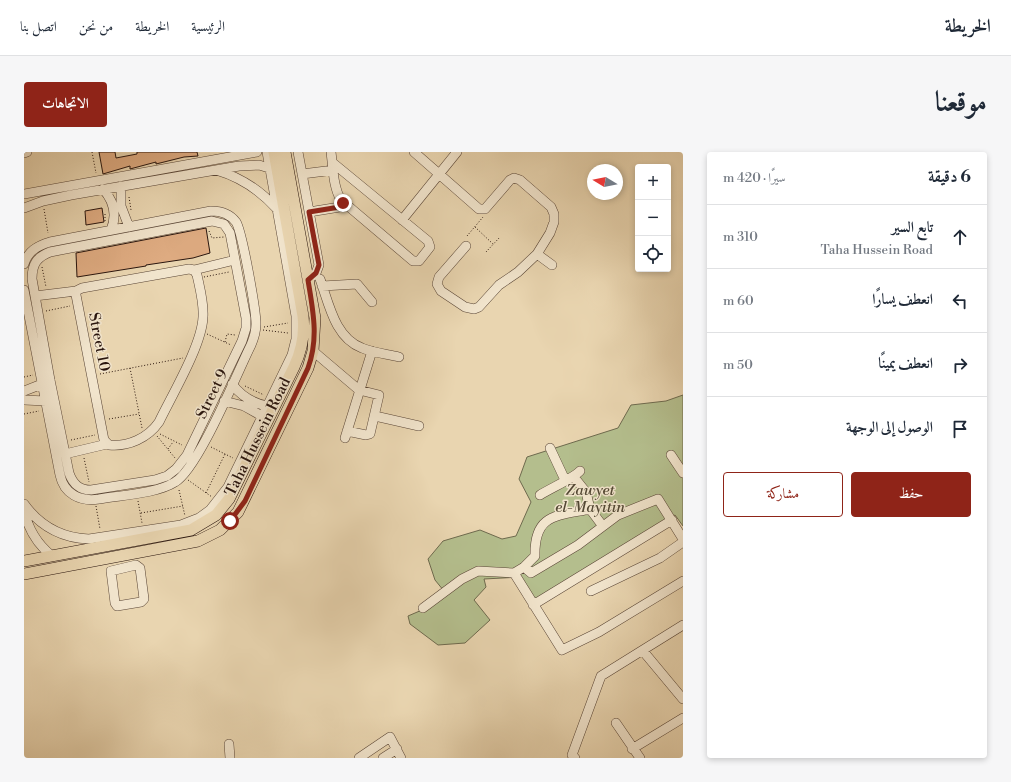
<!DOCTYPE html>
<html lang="ar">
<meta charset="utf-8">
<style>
:root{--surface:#fff;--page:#f6f6f7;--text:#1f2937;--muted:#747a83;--line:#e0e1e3;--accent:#8f2418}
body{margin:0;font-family:"Libre Bodoni",Amiri,serif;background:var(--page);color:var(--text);direction:rtl}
.controls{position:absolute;right:12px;top:12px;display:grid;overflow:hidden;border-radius:4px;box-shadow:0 2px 6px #0003}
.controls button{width:36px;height:36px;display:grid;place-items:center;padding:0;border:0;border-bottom:1px solid var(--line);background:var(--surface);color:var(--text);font:20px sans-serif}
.compass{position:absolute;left:563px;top:12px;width:36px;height:36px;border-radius:50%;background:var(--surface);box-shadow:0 2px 6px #0003;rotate:280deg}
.stop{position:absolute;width:12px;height:12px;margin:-9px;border:3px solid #8f2418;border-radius:50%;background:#fff}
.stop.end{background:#8f2418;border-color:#fff;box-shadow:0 1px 4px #0008}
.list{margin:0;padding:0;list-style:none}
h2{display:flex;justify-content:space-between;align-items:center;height:52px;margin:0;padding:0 16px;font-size:17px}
h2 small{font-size:13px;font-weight:400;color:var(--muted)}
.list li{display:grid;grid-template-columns:26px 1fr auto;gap:12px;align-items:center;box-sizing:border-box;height:64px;padding:0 16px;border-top:1px solid var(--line)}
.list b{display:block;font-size:15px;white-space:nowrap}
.list p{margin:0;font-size:13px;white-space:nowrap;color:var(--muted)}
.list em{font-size:13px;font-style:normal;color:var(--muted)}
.actions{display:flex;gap:8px;padding:12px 16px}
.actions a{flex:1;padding:9px 0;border:1px solid var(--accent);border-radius:4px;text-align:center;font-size:14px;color:var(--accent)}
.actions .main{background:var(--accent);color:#fff}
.icon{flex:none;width:22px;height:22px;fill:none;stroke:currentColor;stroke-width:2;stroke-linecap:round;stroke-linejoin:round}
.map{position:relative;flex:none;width:659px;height:606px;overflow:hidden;direction:ltr;border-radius:4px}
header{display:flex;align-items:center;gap:24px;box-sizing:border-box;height:56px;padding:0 20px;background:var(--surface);border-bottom:1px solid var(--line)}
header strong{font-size:19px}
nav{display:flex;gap:22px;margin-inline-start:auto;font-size:14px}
.intro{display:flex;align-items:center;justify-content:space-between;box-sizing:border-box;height:96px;padding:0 24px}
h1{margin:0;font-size:28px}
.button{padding:10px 18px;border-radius:4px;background:var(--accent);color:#fff;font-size:14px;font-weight:700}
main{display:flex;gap:24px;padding:0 24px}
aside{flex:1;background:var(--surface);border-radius:4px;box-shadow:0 2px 6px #0003}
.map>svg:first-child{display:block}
</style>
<header>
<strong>الخريطة</strong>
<nav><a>الرئيسية</a><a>الخريطة</a><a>من نحن</a><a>اتصل بنا</a></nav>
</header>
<div class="intro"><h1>موقعنا</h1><a class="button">الاتجاهات</a></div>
<main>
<aside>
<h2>6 دقيقة<small>سيرًا · 420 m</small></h2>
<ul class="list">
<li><svg class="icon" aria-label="ahead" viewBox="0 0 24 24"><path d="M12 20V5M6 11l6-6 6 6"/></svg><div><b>تابع السير</b><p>Taha Hussein Road</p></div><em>310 m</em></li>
<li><svg class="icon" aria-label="left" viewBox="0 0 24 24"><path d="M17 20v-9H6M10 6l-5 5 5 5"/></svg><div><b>انعطف يسارًا</b></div><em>60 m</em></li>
<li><svg class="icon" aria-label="right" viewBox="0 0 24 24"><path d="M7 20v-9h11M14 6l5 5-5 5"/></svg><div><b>انعطف يمينًا</b></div><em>50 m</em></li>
<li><svg class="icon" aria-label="arrive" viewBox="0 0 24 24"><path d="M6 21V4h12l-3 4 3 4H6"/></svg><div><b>الوصول إلى الوجهة</b></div></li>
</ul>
<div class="actions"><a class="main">حفظ</a><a>مشاركة</a></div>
</aside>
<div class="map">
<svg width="659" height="606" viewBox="0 0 659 606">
<rect width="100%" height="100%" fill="#e9d5b0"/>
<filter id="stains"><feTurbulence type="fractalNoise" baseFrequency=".005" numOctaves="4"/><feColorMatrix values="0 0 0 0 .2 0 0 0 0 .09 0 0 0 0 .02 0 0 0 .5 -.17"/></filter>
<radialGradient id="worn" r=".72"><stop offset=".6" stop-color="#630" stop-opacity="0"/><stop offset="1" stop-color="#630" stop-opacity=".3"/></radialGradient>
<!-- green -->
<path fill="#b4be8d" stroke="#6e6a4e" d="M 659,243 L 659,374 L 651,363 L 509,452 L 497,425 L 460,427 L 462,435 L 450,448 L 466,468 L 441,491 L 414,493 L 386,472 L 384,464 L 398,458 L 420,439 L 411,428 L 404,407 L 419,389 L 456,378 L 478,387 L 492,384 L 507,350 L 495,327 L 503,305 L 594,276 L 607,253 L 642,249 Z"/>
<!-- building -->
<path fill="#deab81" stroke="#29150e" d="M 75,0 L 91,0 L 92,6 L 113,2 L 113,0 L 173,0 L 174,4 L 160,5 L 132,12 L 132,10 L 106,17 L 106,14 L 79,22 Z
M 78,56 L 80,70 L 62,73 L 61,59 Z
M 182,76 L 186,101 L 169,106 L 122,113 L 122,114 L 53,125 L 52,101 Z"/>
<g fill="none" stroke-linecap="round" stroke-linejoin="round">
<!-- minor casing -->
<g stroke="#594536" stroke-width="10">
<path id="minor" d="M 274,0 L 295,113 L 292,121 L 284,128
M 307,0 C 309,15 309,35 317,48 L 389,109 L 395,109 L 406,95 L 404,89 L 309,11
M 390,0 L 455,57 L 461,57 L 486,28 L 490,26 L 496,28 L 527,55 L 530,62 L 530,70 L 526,81 L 513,102 L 494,120 L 475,133 L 455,155 L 450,157 L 441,155 L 417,139 L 413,132 L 415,125 L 442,94
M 0,1 L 3,0
M 192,18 C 216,25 236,38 253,57
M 278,22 L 310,18
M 97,34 L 97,54 L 105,75
M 79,37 C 90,49 93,63 87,78
M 0,42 L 233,0
M 0,56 L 19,49 L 47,43 L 215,14 L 235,13 L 245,16
M 285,60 L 322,54
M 378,68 L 433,0
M 188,69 L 200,72 L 206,81 L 222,166 L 222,176 L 218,189 L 163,303 L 152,317 L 143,324 L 131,328 L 67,338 C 55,338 49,332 45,321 L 26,228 L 8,127 C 8,112 13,105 26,100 Z
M 513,102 L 528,113
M 0,112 C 4,99 13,94 26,90 L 187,59 C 197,59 206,62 212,70 C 218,79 232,158 232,172 C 232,179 230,186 227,193 C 213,221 174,317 151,330 C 132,342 97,343 75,347 C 56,350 40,342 36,323 L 0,138
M 165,117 L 170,118 L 173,123 C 176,137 180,151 179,165 C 178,193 148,243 135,270 C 124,286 104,295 85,293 L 80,288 L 52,143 L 52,139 L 58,136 Z
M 170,118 L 211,108
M 296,127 C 305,152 311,186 338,196 C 350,201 363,202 375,205
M 298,134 L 333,132 L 348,150
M 11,144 L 52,139
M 289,199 L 335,238 L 355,243 L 346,282 L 342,283 L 323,279
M 208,232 C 217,244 228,251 243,254
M 0,239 L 18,232
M 0,248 L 22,249
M 200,249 L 220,254 L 238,264
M 351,264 L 395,274
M 321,286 L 348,199
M 526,296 L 541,328
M 41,302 L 83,292
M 647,303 L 659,321
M 550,325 L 562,340 L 566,357 L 578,373
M 516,343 C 527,336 548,327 556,319
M 0,352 C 16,374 37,386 65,387 L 157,373 L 175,366 L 186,358 L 204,335 L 268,203 L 272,187 L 272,164 L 243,0
M 0,358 C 4,377 13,392 28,404
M 112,413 L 116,416 L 120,447 L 117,450 L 93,454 L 91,451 L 87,419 Z
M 500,415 L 507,421 L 554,393 L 594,363 L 634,347 L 659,387
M 490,421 L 538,498 L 575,480 L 659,429
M 567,439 L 636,406 L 659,390
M 509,453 L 648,368
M 399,456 L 438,427 L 454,419 L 490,421 L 500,415 L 511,404 C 510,362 532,364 566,357
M 619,499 L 659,547
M 592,571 L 616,606
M 205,592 L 206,606
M 608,597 L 659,566
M 335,606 L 366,585 L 377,606
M 359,606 L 373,597
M 551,606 L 548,603 L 577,524 L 659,473"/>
</g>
<!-- major casing -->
<g stroke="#29150e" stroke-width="12">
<path id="major" d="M 0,409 L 167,378 L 192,363 L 205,347 L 270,215 C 278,198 281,182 279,164 L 250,0
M 0,422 L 174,389 L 196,378 L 214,360 L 284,216 L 289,199 L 291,166 L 261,0"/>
</g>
<!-- path -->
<path stroke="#29150e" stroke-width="1" stroke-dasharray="1 2" stroke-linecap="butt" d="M 68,0 L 72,21
M 105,45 L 107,58
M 20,57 L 24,81
M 81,69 L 81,60
M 451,75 L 469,92
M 185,79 L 188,86 L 200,85
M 443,84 L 459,65
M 462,100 L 476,85
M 18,115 L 22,135
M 180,125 L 205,120
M 22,159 L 46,154
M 240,175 L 264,171
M 239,178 L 264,181
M 183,182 L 207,193
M 201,190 L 203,182 L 211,183
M 106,216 L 118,276
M 76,222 L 159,206
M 0,225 L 9,223
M 221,234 L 240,243
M 0,262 L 15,259
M 85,267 L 115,262
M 136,282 L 158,293
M 133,284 L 151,306
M 47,288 L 71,283
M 187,295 L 209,306
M 144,297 L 149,290
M 60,306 L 65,330
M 164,328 L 188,345
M 155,338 L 161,364
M 182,341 L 201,302
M 114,349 L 118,371
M 72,354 L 76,377
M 117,361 L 159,354"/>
<!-- minor -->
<use href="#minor" stroke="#f1e4cc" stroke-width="9"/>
<!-- major -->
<use href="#major" stroke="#e9d5b0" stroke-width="11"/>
</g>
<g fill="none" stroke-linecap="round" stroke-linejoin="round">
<!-- route -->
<path stroke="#8f2418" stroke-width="5" d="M 206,369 L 221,349 L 284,216 C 295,186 289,159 284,128 L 292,121 L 295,113 L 285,60 L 322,54 L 319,51"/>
</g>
<g text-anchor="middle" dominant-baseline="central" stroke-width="3" stroke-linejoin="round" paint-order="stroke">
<!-- street labels -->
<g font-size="15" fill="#29150e" stroke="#f1e4cc">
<text transform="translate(75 190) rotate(79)">Street 10</text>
<text transform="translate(188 242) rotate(-64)">Street 9</text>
<text transform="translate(234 285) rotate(-64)">Taha Hussein Road</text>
</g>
<!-- park labels -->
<g font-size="15" font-style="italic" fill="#534834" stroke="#f1e4cc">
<text x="566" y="338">Zawyet<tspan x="566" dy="17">el-Mayitin</tspan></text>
</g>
</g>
<rect width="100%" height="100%" filter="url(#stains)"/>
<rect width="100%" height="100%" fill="url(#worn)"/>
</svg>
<div class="controls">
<button>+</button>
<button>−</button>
<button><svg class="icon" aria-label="locate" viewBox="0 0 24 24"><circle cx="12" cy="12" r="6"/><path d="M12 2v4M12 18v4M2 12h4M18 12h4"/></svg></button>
</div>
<svg class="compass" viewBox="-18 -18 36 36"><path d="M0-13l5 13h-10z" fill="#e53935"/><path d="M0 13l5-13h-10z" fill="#747a83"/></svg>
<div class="stop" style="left:206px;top:369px"></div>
<div class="stop end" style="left:319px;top:51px"></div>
</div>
</main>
